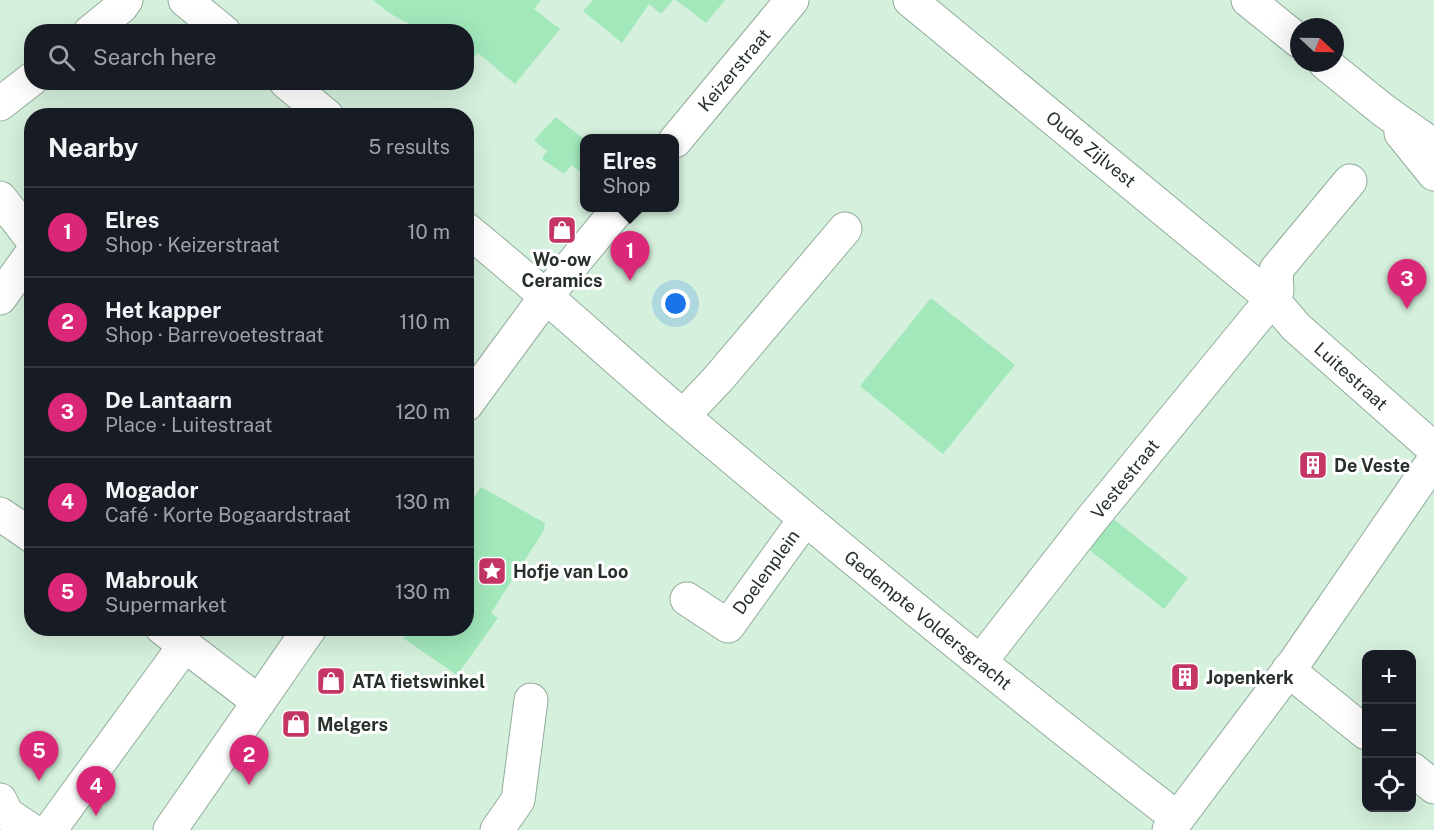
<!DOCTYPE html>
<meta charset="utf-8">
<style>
:root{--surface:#171b24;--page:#242831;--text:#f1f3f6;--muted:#9ea1a6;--line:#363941;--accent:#db2777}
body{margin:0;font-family:"Public Sans",sans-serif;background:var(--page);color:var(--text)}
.controls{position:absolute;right:18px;bottom:18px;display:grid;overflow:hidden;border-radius:12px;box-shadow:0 6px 24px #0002}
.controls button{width:54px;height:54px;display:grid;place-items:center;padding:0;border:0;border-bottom:2px solid var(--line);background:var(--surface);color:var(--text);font:30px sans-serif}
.compass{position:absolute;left:1290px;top:18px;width:54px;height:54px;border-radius:50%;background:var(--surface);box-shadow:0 6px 24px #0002;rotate:112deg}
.you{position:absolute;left:676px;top:304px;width:21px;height:21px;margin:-15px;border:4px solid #fff;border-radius:50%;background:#1a73e8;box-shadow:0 0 0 9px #1a73e833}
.badge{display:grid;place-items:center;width:39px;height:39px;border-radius:50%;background:var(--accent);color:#fff;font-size:20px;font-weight:700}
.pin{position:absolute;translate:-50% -50px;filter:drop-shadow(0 2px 3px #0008)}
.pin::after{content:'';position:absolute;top:32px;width:21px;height:18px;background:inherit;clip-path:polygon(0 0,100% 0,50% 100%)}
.popup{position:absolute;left:580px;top:134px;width:99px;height:78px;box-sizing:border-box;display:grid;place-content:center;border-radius:12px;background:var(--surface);filter:drop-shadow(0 2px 4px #0005);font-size:20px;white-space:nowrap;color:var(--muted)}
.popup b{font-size:22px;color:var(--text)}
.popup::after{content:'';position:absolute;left:50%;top:100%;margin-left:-12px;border:12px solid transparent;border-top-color:var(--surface)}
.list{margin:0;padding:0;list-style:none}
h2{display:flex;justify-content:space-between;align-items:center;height:78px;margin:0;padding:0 24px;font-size:26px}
h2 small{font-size:20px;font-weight:400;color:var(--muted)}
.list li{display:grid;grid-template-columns:39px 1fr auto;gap:18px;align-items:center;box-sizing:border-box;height:90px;padding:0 24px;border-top:2px solid var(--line)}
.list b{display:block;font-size:22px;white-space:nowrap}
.list p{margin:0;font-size:20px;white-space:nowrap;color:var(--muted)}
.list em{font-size:20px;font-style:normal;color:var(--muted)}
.icon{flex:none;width:33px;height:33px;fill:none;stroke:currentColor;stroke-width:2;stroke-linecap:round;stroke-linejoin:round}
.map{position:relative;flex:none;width:1434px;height:830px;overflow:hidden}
.search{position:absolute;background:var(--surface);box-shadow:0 6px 24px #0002;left:24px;top:24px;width:450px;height:66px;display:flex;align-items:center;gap:15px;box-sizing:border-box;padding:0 21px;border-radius:24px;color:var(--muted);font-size:22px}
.panel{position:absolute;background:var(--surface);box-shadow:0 6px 24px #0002;left:24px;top:108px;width:450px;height:528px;border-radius:24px}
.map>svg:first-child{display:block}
</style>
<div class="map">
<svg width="1434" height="830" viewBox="0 0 1434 830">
<rect width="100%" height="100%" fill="#d5f0dd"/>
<!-- green -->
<path fill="#a2e8bb" d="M 373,0 L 541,0 L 534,9 L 560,29 L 515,84 L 478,53 L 467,65 L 466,32 C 425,32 405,27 373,0 Z
M 593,0 L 673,0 L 661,14 L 649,4 L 622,43 L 583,11 Z
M 676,0 L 725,0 L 706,23 Z
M 556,117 L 585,140 L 585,176 L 572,165 L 564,174 L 542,159 L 547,151 L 534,140 Z
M 931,298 L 1015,365 L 943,454 L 860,386 Z
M 481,487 L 545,523 L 544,530 L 491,613 L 498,618 L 457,675 L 403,638 L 411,629 L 466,628 L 467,501 L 470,503 Z
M 1111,517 L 1188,578 L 1164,609 L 1087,548 Z"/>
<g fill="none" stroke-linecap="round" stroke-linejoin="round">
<!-- street casing -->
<g stroke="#92ac9b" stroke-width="35">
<path id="street" d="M 185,0 L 224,32
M 910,0 L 1272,299 L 1296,327 L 1434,449
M 90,32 L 121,7 L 126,0
M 286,82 L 327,116
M 0,104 L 32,79
M 675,141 L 792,0
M 0,198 L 32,239
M 466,229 C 541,290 611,355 684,417 C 846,554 1010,688 1177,818
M 0,298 L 32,253
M 466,405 L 547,295 L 619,208
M 683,416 L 718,379 L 845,229
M 0,514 L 32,536
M 687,599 L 728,626 L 805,519
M 162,628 L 259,702
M 980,662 L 1091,520 L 1272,299 L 1277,291 L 1276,270 L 1350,181
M 1288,670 L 1366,733
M 1412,769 L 1434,787
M 0,800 L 7,814 L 31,830
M 50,830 L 185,645
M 170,830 L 310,628
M 497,830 L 518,800 L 531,700
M 1169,830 L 1295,662 L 1434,460"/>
</g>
<!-- secondary casing -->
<g stroke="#92ac9b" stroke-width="35">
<path id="secondary" d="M 1248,0 L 1299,41
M 1325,63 L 1383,110 L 1434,146
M 1401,133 L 1434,174"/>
</g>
<!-- street -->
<use href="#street" stroke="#fff" stroke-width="33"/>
<!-- secondary -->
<use href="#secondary" stroke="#fff" stroke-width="33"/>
</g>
<!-- icons -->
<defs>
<g id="shop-square" transform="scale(1.5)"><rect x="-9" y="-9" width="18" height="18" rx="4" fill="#c43664" stroke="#fff"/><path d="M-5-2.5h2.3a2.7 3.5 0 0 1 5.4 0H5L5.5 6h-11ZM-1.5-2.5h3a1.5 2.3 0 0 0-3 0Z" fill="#fff"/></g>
<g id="building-square" transform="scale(1.5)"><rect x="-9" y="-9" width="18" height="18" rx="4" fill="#c43664" stroke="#fff"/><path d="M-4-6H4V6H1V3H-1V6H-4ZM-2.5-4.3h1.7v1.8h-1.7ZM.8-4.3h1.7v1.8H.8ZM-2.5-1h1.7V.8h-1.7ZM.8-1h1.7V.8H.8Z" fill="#fff"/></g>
<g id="sight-square" transform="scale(1.5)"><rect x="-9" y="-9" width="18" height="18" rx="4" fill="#c43664" stroke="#fff"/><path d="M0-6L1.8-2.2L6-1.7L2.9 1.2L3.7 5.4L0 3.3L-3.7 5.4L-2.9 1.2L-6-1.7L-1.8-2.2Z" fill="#fff"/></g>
</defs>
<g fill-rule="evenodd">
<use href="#shop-square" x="562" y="230"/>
<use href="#building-square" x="1313" y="465"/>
<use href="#sight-square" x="492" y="571"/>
<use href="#building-square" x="1185" y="677"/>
<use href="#shop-square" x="331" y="681"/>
<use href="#shop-square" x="296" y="724"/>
</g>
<g text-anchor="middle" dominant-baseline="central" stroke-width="6" stroke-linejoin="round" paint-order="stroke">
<!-- street labels -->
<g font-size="18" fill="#27312a" stroke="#fff">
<text transform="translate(734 70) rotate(-50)">Keizerstraat</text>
<text transform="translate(1091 149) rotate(39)">Oude Zijlvest</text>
<text transform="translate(1351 376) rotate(42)">Luitestraat</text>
<text transform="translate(1125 479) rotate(-51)">Vestestraat</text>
<text transform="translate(766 572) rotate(-54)">Doelenplein</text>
<text transform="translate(928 620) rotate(39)">Gedempte Voldersgracht</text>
</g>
<!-- poi labels -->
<g font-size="18" font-weight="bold" fill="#27312a" stroke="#fff" text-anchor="start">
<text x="562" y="259" text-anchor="middle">Wo-ow<tspan x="562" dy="21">Ceramics</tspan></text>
<text x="1334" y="465">De Veste</text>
<text x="513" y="571">Hofje van Loo</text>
<text x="1206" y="677">Jopenkerk</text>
<text x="352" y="681">ATA fietswinkel</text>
<text x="317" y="724">Melgers</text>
</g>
</g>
</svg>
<div class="controls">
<button>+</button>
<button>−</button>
<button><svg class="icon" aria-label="locate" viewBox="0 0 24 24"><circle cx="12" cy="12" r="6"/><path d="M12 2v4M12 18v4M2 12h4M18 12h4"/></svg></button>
</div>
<svg class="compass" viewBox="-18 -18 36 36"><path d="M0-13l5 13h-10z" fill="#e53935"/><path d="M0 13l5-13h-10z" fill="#9ea1a6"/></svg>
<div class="you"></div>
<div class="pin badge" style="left:630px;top:281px">1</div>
<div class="popup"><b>Elres</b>Shop</div>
<div class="pin badge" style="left:249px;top:785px">2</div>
<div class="pin badge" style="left:1407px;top:309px">3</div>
<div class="pin badge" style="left:96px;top:816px">4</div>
<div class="pin badge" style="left:39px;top:781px">5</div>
<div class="search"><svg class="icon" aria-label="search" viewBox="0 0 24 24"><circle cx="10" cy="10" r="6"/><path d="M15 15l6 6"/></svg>Search here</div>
<section class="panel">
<h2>Nearby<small>5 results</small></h2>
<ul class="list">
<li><span class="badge">1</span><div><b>Elres</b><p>Shop · Keizerstraat</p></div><em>10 m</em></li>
<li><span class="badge">2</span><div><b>Het kapper</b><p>Shop · Barrevoetestraat</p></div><em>110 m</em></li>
<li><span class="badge">3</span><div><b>De Lantaarn</b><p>Place · Luitestraat</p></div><em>120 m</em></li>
<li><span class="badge">4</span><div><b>Mogador</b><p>Café · Korte Bogaardstraat</p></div><em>130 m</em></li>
<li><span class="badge">5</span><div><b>Mabrouk</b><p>Supermarket</p></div><em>130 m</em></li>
</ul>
</section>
</div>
